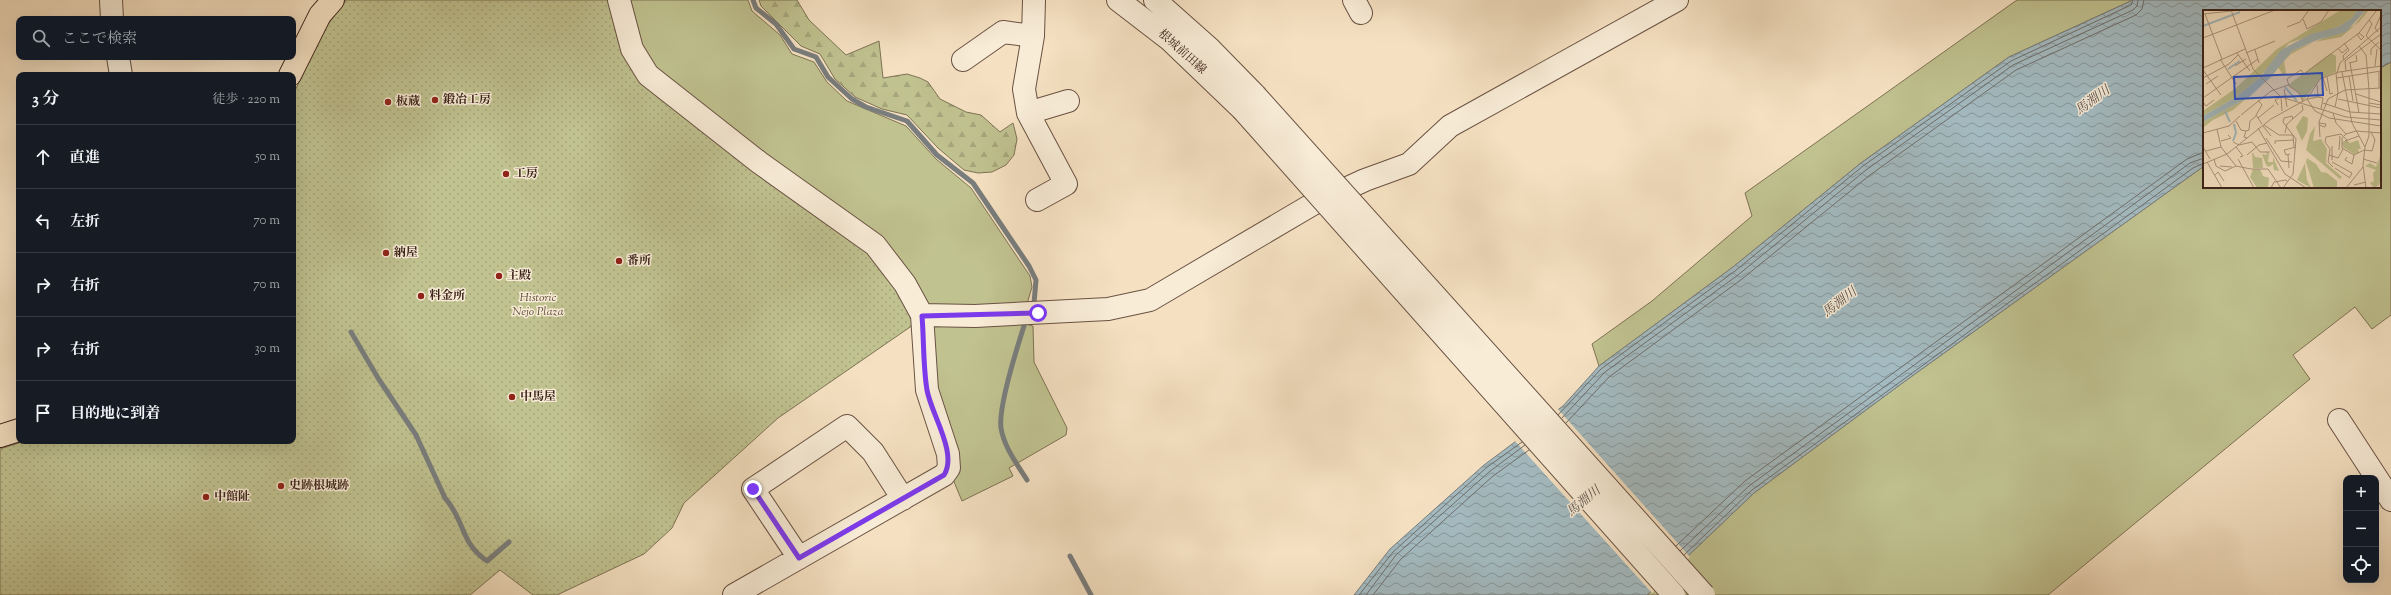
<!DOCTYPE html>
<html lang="ja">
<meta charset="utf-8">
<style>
:root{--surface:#171b24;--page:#20242c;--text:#f1f3f6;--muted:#9ea1a6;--line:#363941}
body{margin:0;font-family:"Sorts Mill Goudy","Noto Serif JP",serif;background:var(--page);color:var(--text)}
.controls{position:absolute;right:12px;bottom:12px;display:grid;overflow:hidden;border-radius:8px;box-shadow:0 4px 16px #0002}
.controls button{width:36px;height:36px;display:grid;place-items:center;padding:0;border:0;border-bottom:1px solid var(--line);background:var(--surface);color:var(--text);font:20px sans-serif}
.stop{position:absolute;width:12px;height:12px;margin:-9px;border:3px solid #7c3aed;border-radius:50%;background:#fff}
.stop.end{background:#7c3aed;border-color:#fff;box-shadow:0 1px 4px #0008}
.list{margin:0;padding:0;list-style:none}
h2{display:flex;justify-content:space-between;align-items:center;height:52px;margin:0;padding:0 16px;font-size:17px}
h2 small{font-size:13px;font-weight:400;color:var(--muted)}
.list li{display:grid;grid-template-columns:26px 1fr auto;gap:12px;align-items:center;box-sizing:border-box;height:64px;padding:0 16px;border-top:1px solid var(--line)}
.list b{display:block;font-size:15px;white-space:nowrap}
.list em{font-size:13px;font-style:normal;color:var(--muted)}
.icon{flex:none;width:22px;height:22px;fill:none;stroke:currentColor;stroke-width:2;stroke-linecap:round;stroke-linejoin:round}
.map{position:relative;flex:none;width:2391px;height:595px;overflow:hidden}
.search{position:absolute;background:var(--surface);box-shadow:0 4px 16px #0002;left:16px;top:16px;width:280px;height:44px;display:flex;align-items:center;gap:10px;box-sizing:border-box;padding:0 14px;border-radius:8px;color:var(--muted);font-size:15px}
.panel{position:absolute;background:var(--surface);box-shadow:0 4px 16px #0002;left:16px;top:72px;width:280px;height:372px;border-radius:8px}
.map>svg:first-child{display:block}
</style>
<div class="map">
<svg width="2391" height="595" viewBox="0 0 2391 595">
<defs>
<pattern id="forest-firs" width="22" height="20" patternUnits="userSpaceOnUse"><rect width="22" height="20" fill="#c0c290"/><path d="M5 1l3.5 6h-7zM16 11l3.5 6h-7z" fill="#a6a67c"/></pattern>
<pattern id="park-dots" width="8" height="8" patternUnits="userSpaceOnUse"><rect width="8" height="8" fill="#c0c290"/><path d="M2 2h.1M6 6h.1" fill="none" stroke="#a6a67c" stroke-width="1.8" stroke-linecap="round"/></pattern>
<pattern id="water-waves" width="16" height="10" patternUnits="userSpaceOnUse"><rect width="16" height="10" fill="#a3bac0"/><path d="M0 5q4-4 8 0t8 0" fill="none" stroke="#86979b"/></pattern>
</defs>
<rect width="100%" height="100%" fill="#f5e1c2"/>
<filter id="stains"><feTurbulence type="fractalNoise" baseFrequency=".005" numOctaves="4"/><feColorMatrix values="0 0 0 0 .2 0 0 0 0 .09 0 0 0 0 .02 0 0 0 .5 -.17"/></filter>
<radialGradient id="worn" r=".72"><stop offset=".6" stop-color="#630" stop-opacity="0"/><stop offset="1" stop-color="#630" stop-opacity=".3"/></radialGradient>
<!-- green -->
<path fill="#c0c290" stroke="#7e7254" d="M 624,0 L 748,0 L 752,11 L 780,35 L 792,54 L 814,62 L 827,82 L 847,101 L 906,126 L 936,159 L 971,188 L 1030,276 L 1032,287 L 1027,304 L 935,309 L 651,68 Z
M 2017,0 L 2133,0 L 2009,57 L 1861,163 L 1733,267 L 1599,366 L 1592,344 L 1652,301 L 1752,216 L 1745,193 Z
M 2391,62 L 2391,315 L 2372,329 L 2355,307 L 2293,355 L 2310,379 L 2048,595 L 1647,595 L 1754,493 L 1901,384 L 2204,166 L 2204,187 L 2380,187 L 2380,68 Z
M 1019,322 L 1033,326 L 1034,362 L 1067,428 L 1066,435 L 1009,468 L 1013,476 L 962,501 L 952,477 L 931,387 L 933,327 Z"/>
<!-- forest -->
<path fill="url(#forest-firs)" stroke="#7e7254" d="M 759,0 L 797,0 L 809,20 L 846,55 L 879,41 L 883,78 L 907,74 L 920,78 L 928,82 L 940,99 L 966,112 L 981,115 L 1000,132 L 1013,123 L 1017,139 L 1014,155 L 1006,165 L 992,172 L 978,173 L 964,170 L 938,148 L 907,115 L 882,109 L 855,97 L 835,79 L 820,54 L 801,46 L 761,6 Z"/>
<!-- park -->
<path fill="url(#park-dots)" stroke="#7e7254" d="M 346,0 L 615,0 L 632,57 L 872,249 L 916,323 L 778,418 L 684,503 L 672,528 L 644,554 L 557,595 L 533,595 L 500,570 L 470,595 L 0,595 L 0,449 L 25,441 L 293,441 L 293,95 L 323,31 Z"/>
<!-- water -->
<path fill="url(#water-waves)" stroke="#797d7d" d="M 2133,0 L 2391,0 L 2391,62 L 2380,68 L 2380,11 L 2204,11 L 2204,166 L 1901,384 L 1754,493 L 1647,595 L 1354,595 L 1390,549 L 1484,465 L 1563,406 L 1599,366 L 1733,267 L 1861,163 L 2009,57 Z"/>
<!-- pier -->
<path fill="#f5e1c2" d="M 1557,408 L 1690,557 L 1652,593 L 1514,440 Z"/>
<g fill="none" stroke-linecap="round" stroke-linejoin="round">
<!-- shore -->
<path stroke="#6f6e6c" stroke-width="1" d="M 1558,415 L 1601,369 L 1735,271 L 1863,166 L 2011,61 L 2131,5 L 2133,0
M 1562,418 L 1605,372 L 1738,275 L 1866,170 L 2013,65 L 2133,10 L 2137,6 L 2138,0
M 1566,423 L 1609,377 L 1742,279 L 1870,175 L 2016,70 L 2136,15 L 2142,9 L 2144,0
M 1676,546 L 1745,481 L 2187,159 L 2204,152
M 1680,551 L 1749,486 L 2190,163 L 2204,158
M 1684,555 L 1752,490 L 2193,168 L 2204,163
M 1359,595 L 1393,552 L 1486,468 L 1522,442
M 1366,595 L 1396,555 L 1489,472 L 1525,445
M 1373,595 L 1401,559 L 1493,476 L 1529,450"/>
<!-- stream -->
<path stroke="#797d7d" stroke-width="5" d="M 753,0 L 756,8 L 776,24 L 794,49 L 816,57 L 828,77 L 852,99 L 866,107 L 907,121 L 937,155 L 973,183 L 1029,266 L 1036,280 L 1034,303
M 1024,326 C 1017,348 998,406 1001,428 C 1004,447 1017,464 1027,480
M 351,332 L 378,378 L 416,435 L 445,498 C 465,520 460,543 487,561 L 509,542
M 1070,556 L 1091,595"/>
<!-- minor casing -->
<g stroke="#6a5243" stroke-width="24">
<path id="minor" d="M 111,0 L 112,19
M 619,0 L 632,49 L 648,75 L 760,163 L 875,245 L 905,284 L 922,315 L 927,390 L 948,454 L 949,468 L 944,475 L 734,595
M 1034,0 L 1033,36 L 1024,89 L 1028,113 L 1066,184 L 1037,200
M 1118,0 L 1170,40 L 1242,109
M 1155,0 L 1209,48 L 1255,95
M 1354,0 L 1361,13
M 118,57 L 121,75
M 963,60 L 1003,32 L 1033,36
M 1028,113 L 1068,101
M 922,315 L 975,316 L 1108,309 L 1150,300 L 1313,204 L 1365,180 L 1409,164 L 1450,126 L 1677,0
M 2339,420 L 2391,500
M 799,558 L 753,489 L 847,426 L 873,452 L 903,499"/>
</g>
<!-- highway casing -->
<g stroke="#3b2219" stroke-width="24">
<path id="highway" d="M 290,75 L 320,15 L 333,0
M 0,436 L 19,430"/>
</g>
<!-- minor -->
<use href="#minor" stroke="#f8ecd7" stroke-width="22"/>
<!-- highway -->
<use href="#highway" stroke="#f5e1c2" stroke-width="22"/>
<!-- minor-bridge casing -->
<g stroke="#6a5243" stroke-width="24" stroke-linecap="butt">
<path id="minor-bridge" d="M 1255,95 L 1704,595
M 1242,109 L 1674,595"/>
</g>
<!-- minor-bridge -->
<use href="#minor-bridge" stroke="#f8ecd7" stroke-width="22"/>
</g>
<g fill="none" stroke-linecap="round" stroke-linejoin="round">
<!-- route -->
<path stroke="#7c3aed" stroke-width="5" d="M 753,489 L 799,558 L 944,475 C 958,453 931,414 927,390 C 923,366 924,340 922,316 L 1038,313"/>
</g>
<!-- markers -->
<g fill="#8f2418" stroke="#f8ecd7" stroke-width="1.5">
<circle cx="435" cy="100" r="4"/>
<circle cx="388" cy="102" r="4"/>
<circle cx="506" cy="174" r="4"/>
<circle cx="386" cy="253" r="4"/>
<circle cx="619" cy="261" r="4"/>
<circle cx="499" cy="276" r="4"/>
<circle cx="421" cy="296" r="4"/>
<circle cx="512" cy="397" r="4"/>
<circle cx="281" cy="486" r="4"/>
<circle cx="206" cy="497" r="4"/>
</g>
<g text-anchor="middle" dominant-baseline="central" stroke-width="3" stroke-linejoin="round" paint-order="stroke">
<!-- street labels -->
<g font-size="12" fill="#3b2219" stroke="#f8ecd7">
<text transform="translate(1182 52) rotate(42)">根城前田線</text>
</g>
<!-- poi labels -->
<g font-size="12" font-weight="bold" fill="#3b2219" stroke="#f8ecd7" text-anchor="start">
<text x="443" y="100">鍛冶工房</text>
<text x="396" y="102">板蔵</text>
<text x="514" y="174">工房</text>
<text x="394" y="253">納屋</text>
<text x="627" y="261">番所</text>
<text x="507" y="276">主殿</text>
<text x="429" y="296">料金所</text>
<text x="520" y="397">中馬屋</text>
<text x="289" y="486">史跡根城跡</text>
<text x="214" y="497">中館阯</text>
</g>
<!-- park labels -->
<g font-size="12" font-style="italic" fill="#5c4a37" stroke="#f8ecd7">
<text x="538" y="298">Historic<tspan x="538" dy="14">Nejo Plaza</tspan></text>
</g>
<!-- water labels -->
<g font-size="13" font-style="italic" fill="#5a504b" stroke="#f8ecd7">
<text transform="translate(2093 101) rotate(-36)">馬淵川</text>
<text transform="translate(1840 303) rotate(-38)">馬淵川</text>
<text transform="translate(1584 502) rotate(-40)">馬淵川</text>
</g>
</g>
<!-- overview -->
<g transform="translate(2203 10)">
<rect width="178" height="178" fill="#f5e1c2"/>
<path d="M 138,0 L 154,0 L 149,8 L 135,17 L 86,33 L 54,70 L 33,87 L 0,106 L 0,101 L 33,78 L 74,39 ZM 163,0 L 166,0 L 156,12 L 138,27 L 111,32 L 88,44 L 81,51 L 83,63 L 80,65 L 75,57 L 89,41 L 151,16 ZM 60,74 L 30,100 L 10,110 L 1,117 L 0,112 L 46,87 Z" fill="#c0c290"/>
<path d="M 100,106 L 105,108 L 104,121 L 99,131 L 93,117 ZM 112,116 L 110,131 L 118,129 L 124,139 L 123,153 L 139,167 L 137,169 L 103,140 L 107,124 ZM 63,141 L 66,143 L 65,152 L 70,152 L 70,147 L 76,161 L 71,160 L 70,154 L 66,157 L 63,155 L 59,144 L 64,145 ZM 49,143 L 50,143 L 52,147 L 59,148 L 60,158 L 50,158 ZM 177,147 L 178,168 L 176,175 L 171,178 L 167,173 L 171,171 L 170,163 L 173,160 L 162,156 L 167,153 L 173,157 ZM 104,148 L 113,154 L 118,162 L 124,163 L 134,171 L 134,178 L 111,178 L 103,152 ZM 102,153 L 104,170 L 108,178 L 94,170 ZM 50,159 L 57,159 L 60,166 L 66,168 L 65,178 L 54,178 L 47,167 Z" fill="#c0c290"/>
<path d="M 128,43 L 133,46 L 133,62 L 117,69 L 100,91 L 96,83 L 85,75 ZM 144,130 L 147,133 L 155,130 L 158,139 L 155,139 L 156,143 L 151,144 L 140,137 L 139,132 Z" fill="#c0c290"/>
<path d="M 154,0 L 163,0 L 143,22 L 114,30 L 89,41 L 68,67 L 46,87 L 0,112 L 0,106 L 33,87 L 54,70 L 61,63 L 55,57 L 61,62 L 78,40 L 108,24 L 135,17 L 149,8 Z" fill="#a3bac0"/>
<path fill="none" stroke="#a3bac0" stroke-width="2" d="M 0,16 L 37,2M 25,59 L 37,51M 82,77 L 94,91M 22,101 L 27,112M 30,131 L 33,123 L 31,114"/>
<path fill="none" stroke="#ab957e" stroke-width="1" d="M 28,0 L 50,59 L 78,87 L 143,107 L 178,110M 0,4 L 38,0M 2,4 L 19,49M 100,9 L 104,19 L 118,12 L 126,0M 166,10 L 169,14 L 163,26 L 178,40M 84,17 L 97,12 L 106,0M 175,22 L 172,18 L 178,5M 154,24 L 158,30 L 161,27 L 156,23M 0,28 L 72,0M 141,33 L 146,40 L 140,46 L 141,50M 156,36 L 163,45 L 166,79 L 166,126 L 162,137M 135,38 L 139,43 L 145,38M 52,40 L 56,53M 34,43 L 47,61M 43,43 L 72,31M 168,45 L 168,39 L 176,32M 17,49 L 33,74M 146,53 L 154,51 L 153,45M 147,53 L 156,103M 32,56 L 43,49M 172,56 L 174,39M 0,58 L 42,39M 0,60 L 18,85M 143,61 L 142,51 L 178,24M 139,62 L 149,113 L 162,137 L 160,155 L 163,178M 176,62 L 176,78M 134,63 L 137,53 L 178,17M 146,66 L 150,91M 124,67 L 127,84 L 130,83M 0,68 L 26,54 L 35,45M 120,68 L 124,81M 134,68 L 178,61M 3,74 L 15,66M 81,79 L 84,97M 153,84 L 178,92M 78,87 L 79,101M 115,87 L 120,88 L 118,99M 0,88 L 55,49M 104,89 L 112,101 L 126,108 L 178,116M 105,89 L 115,87 L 114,75M 135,89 L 178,98M 55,90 L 59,95 L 53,105 L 59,114M 0,92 L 3,96 L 11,90M 100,92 L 96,83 L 86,76 L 84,69 L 98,60 L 101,64 L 156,23 L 174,0M 120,93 L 147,102 L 178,104M 166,93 L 178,95M 75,95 L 72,90 L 78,87M 132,97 L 135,83 L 133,63M 130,103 L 133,113 L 143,124M 38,105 L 68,81 L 85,75M 55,108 L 71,95M 33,111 L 38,120 L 43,121 L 41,127 L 44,128M 116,113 L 123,114 L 122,117 L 116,115M 61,115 L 76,125 L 90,125 L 91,137M 60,116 L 68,126M 55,118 L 82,164 L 103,178M 14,119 L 18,137 L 33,156 L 48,159 L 65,159 L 78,178M 43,121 L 46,120 L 47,111 L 53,106M 168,122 L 172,130 L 169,141 L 161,140 L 151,145 L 139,138 L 139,128 L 143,124 L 153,121 L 178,123M 0,123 L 26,116 L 37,106M 82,123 L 84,114 L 100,100 L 99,95M 117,127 L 116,112 L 125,89 L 142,80 L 178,78M 123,127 L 122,132 L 127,139 L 125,152 L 130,157M 123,127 L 138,124 L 144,130M 63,128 L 78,151 L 89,152M 18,131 L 28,128 L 25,125M 142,131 L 156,126M 30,132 L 36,135 L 49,132 L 57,142 L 67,142M 72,134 L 72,131 L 90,130M 129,136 L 129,150M 0,137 L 7,149M 33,137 L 40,146 L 37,147M 136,140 L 137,126M 3,141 L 18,137M 87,144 L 83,145 L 81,140 L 93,137M 44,145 L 56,135 L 64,133M 85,145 L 86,158M 126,145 L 135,148 L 140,139M 144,147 L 142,150 L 149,154 L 151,145M 11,149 L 13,156 L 22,161 L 33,156M 35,149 L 51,178M 160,149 L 174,153M 4,152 L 19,178M 129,152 L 149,163 L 147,167M 0,154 L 24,144 L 68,109 L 104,89 L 117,69 L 136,62 L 178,56M 17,156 L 29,157M 132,158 L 147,168M 12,165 L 15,162 L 21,171M 151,175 L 163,172M 68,178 L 71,172 L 83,170 L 85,172M 80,178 L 90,164 L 93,129 L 80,112 L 81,108 L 89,106 L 90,109M 143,178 L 160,157"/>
<path fill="#1d4ed8" fill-opacity="0.15" stroke="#1d4ed8" stroke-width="2" d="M 119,63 L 120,85 L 32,89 L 31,67 Z"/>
<rect width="178" height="178" fill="none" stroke="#3b2219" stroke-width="2"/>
</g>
<rect width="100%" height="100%" filter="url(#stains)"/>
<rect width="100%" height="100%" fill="url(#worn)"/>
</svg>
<div class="controls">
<button>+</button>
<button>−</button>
<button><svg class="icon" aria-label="locate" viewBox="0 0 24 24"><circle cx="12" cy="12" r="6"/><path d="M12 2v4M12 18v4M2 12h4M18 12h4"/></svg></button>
</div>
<div class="stop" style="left:1038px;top:313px"></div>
<div class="stop end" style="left:753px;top:489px"></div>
<div class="search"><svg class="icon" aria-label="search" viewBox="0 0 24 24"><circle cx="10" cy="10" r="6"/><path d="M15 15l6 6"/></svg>ここで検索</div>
<section class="panel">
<h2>3 分<small>徒歩 · 220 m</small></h2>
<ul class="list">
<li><svg class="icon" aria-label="ahead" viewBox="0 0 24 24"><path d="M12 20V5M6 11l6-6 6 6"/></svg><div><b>直進</b></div><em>50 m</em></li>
<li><svg class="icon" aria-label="left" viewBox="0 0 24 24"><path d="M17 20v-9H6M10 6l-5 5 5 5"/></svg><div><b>左折</b></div><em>70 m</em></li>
<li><svg class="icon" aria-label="right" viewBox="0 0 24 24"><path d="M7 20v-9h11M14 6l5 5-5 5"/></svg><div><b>右折</b></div><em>70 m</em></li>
<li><svg class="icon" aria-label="right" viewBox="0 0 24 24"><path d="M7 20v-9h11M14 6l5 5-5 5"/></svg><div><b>右折</b></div><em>30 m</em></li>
<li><svg class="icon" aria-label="arrive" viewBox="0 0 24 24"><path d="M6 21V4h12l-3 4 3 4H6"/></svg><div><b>目的地に到着</b></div></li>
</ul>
</section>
</div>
